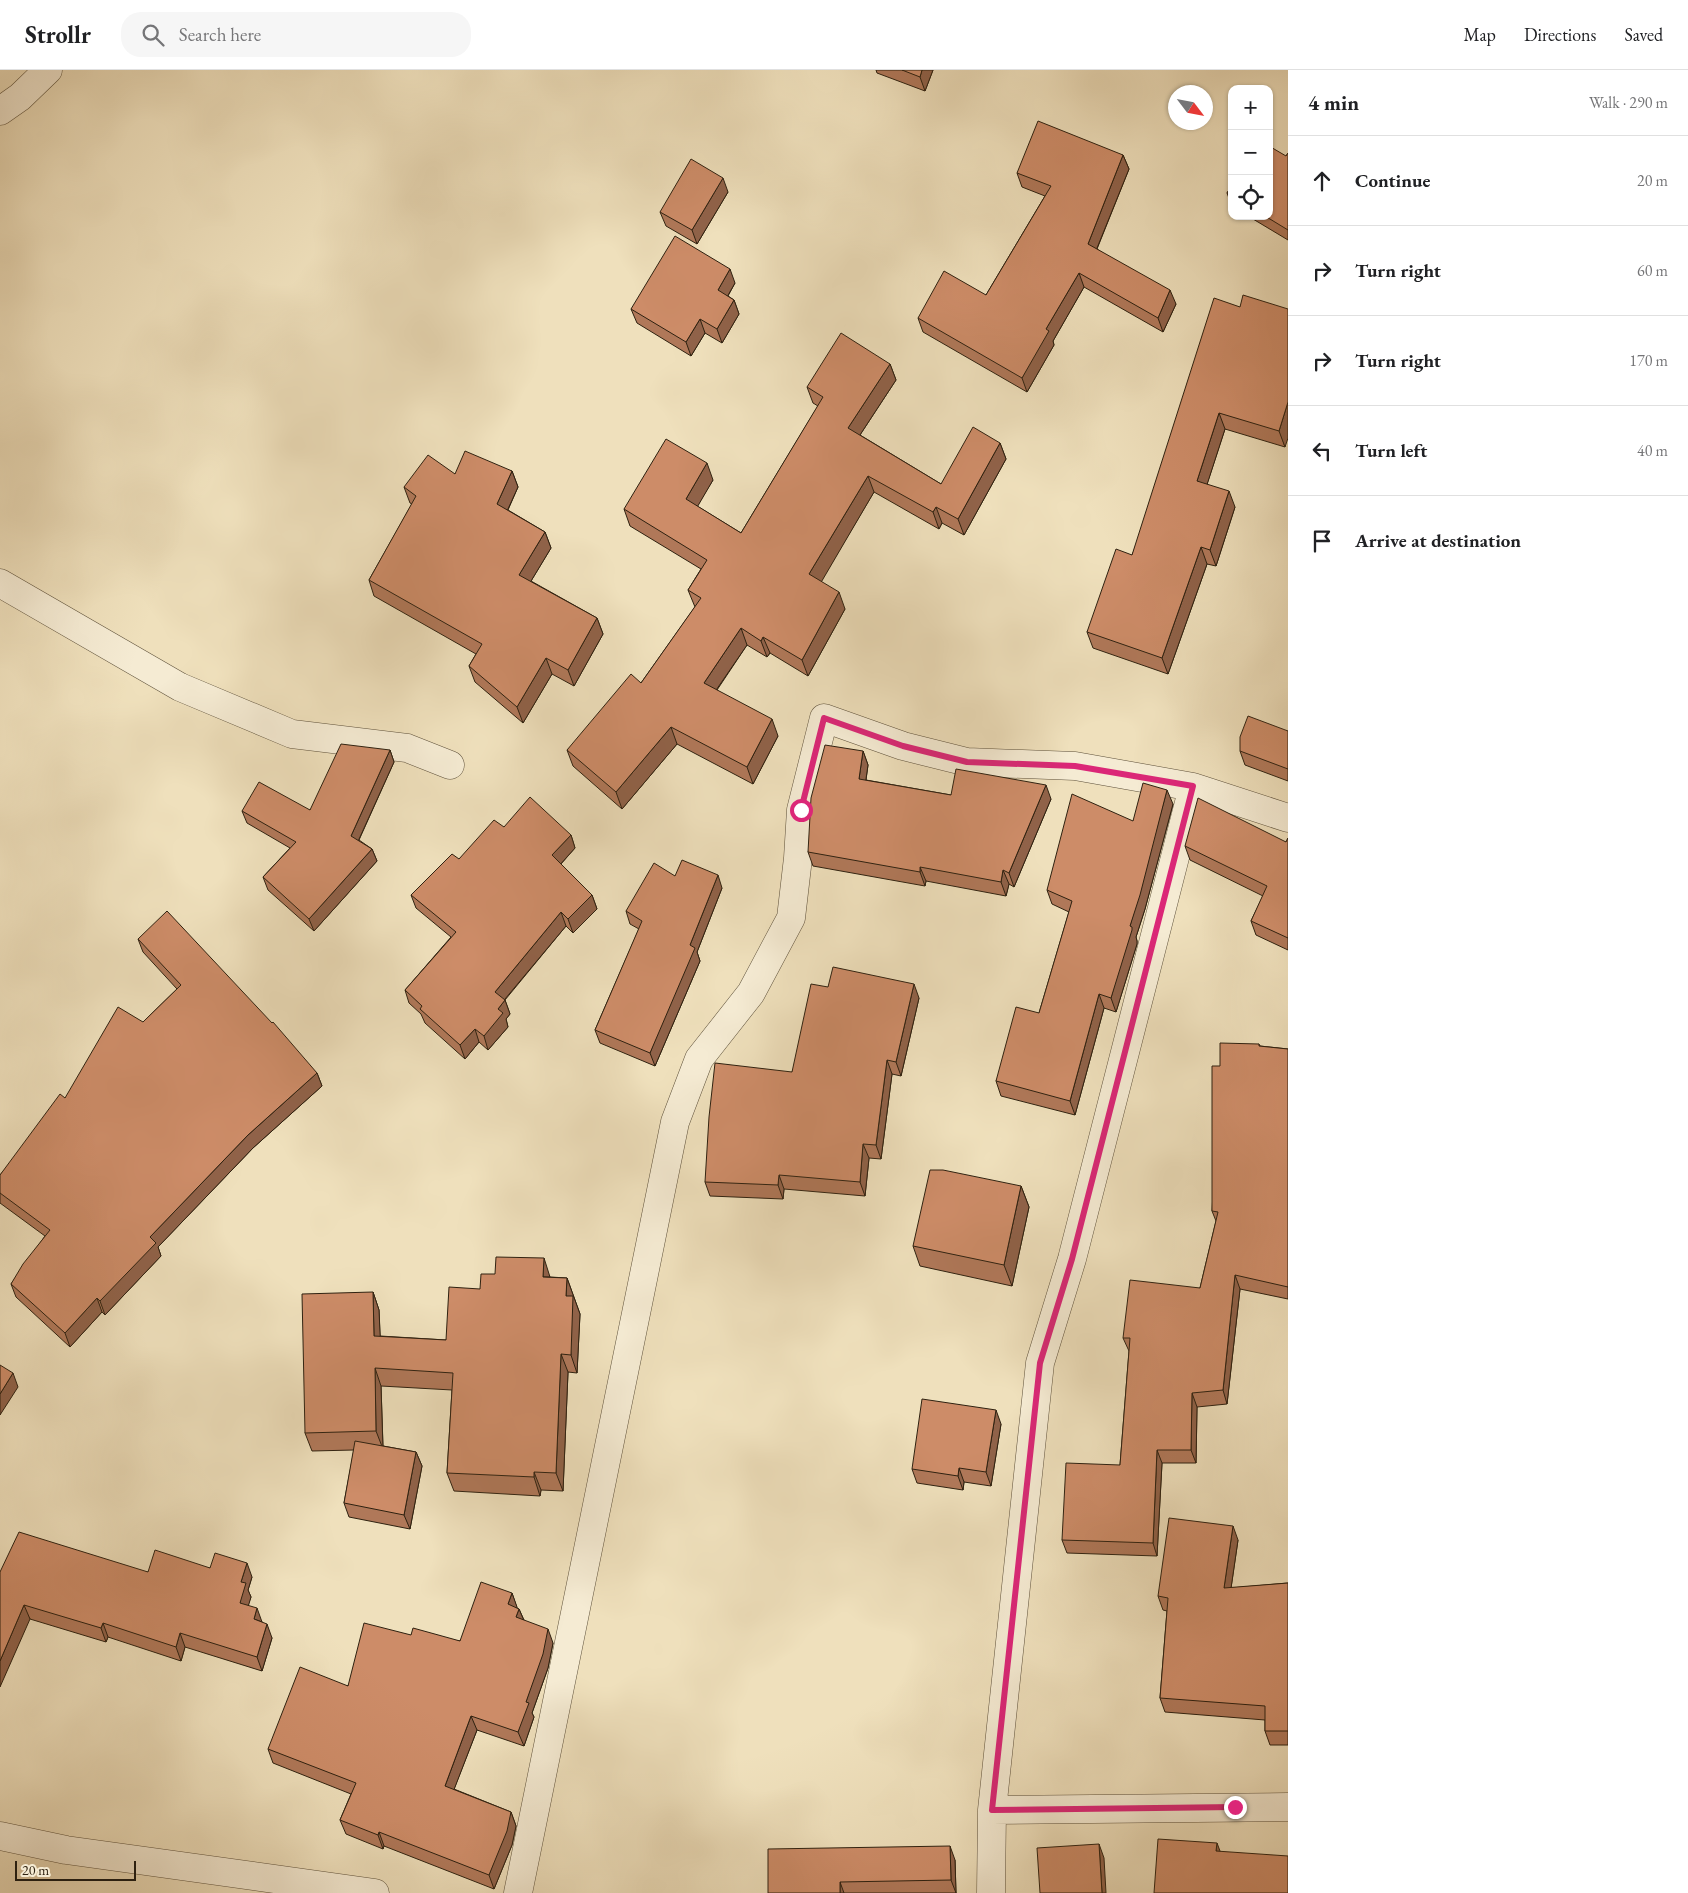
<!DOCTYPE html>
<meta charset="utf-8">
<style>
:root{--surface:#fff;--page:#f6f6f6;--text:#202124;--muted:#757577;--line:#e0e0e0}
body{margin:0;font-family:"EB Garamond",serif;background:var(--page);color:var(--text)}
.controls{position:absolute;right:15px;top:15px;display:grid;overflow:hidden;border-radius:10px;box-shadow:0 1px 4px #0004}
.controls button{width:45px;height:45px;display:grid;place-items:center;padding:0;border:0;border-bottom:1px solid var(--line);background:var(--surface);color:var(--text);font:25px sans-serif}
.compass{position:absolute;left:1168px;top:15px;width:45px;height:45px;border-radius:50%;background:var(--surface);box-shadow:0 1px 4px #0004;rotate:122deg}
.scale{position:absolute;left:15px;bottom:12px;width:121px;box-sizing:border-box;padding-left:5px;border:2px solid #2e2110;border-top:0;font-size:14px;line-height:18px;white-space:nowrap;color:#2e2110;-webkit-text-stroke:4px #f5ebd3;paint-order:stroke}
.stop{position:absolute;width:15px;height:15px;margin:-11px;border:4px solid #db2777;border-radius:50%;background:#fff}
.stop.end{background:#db2777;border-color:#fff;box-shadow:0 1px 5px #0008}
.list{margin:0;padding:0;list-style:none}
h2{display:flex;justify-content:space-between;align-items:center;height:65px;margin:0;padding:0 20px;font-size:21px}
h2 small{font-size:16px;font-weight:400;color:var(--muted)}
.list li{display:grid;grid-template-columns:32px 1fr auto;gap:15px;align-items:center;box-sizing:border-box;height:90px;padding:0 20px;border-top:1px solid var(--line)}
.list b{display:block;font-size:19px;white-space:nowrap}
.list em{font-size:16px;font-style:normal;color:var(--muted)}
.icon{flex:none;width:28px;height:28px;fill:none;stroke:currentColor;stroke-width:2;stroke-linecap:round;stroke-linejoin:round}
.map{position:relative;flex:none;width:1288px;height:1823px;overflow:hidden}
header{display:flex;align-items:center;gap:30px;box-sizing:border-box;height:70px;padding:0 25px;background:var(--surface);border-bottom:1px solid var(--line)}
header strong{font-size:24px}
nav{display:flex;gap:28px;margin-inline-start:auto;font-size:18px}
.search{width:350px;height:45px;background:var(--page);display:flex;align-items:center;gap:12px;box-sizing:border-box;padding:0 18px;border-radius:20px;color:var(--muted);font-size:19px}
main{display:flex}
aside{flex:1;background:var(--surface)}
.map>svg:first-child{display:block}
</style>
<header>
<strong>Strollr</strong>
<div class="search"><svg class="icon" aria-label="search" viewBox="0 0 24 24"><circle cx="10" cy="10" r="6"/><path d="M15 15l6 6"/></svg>Search here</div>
<nav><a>Map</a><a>Directions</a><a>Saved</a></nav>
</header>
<main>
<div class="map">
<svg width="1288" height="1823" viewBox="0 0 1288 1823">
<rect width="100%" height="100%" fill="#efe0bc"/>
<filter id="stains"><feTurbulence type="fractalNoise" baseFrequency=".004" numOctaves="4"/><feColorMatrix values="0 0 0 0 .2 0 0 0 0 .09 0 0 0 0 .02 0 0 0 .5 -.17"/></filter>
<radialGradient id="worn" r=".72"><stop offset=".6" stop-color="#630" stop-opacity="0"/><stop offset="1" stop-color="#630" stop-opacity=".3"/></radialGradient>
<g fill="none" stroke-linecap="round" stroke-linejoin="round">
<!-- minor casing -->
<g stroke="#5e513b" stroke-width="29">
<path id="minor" d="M 0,41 L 20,27 L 48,0
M 0,513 L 180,617 L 292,664 L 407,678 L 450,695
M 992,1740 L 1288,1737
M 0,1766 L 66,1780 L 375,1823
M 518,1823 L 675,1052 L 699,989 L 751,923 L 791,848 L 798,788 L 801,740 L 824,648 L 903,676 L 967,692 L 1075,696 L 1193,717 L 1288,748
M 991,1823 L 992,1740 L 1040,1293 L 1072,1189 L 1193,717"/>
</g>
<!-- minor -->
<use href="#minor" stroke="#f5ebd3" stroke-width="28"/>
</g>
<!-- wall -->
<path fill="#b07859" stroke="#2e2110" d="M 876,0 L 933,0 L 925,21 L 877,3 Z
M 1288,83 L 1288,170 L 1248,146 L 1269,146 L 1286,86 Z
M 1123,85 L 1129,99 L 1097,179 L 1176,234 L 1163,262 L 1084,217 L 1053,271 L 1054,275 L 1027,322 L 923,262 L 918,248 L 986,225 L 1045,126 L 1022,117 L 1017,103 Z
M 1232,115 L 1232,136 L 1227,123 Z
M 728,122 L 697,174 L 666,156 L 660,142 Z
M 735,213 L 728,226 L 734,230 L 739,244 L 722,273 L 705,263 L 691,286 L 637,253 L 631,239 Z
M 1240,237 L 1285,377 L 1225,359 L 1207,414 L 1235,437 L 1216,496 L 1207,494 L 1168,604 L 1093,578 L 1087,562 L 1132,485 Z
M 890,294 L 896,310 L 860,365 L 941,414 L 1000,373 L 1006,389 L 964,465 L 942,453 L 939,459 L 874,422 L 821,511 L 845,539 L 808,606 L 770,583 L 767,587 L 747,575 L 717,620 L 778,666 L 753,714 L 677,674 L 622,739 L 573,696 L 567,680 L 641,613 L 695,537 L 688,520 L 701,499 L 630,456 L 624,439 L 713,410 L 697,436 L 741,463 L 818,336 L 813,333 L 807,317 Z
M 512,401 L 518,417 L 508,440 L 545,462 L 551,478 L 531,511 L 597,548 L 603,564 L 574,616 L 552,604 L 523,653 L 475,612 L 469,596 L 476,584 L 374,526 L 369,510 L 412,434 L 410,433 L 404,417 L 455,404 Z
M 1288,661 L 1288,711 L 1245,695 L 1240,681 Z
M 390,680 L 394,692 L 359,770 L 372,779 L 377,791 L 314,861 L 268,820 L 263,807 L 290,778 L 247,753 L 242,741 L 310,740 Z
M 863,681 L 868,695 L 866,710 L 951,725 L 1051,729 L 1014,817 L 1009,814 L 1006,826 L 926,811 L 925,816 L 813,796 L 808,782 Z
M 1173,734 L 1145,839 L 1136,867 L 1137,871 L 1137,874 L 1116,942 L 1104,938 L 1075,1045 L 1001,1026 L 996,1011 L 1039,943 L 1069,842 L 1052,834 L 1047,820 L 1133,751 Z
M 504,757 L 571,765 L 575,778 L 561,794 L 592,825 L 597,839 L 573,863 L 566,856 L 505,930 L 510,944 L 506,949 L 508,957 L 488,980 L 479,972 L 465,989 L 425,953 L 421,944 L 409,933 L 405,920 L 451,867 L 416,838 L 411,825 L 459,789 Z
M 1288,768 L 1288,880 L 1256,865 L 1251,851 L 1263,826 L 1190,790 L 1185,776 L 1286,772 Z
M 675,806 L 722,818 L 697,882 L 700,891 L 655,996 L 600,973 L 595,960 L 639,859 L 630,854 L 626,841 Z
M 138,869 L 317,1003 L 322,1016 L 253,1078 L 158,1177 L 161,1186 L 105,1245 L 102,1242 L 70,1277 L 16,1227 L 11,1214 L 45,1166 L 0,1133 L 0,1105 L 65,1028 L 177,919 L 143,882 Z
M 828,917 L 919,928 L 901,1006 L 892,1004 L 881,1089 L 869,1088 L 865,1126 L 784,1119 L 783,1129 L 710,1126 L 705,1112 L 792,1002 Z
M 1259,974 L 1260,976 L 1288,979 L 1288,1229 L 1240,1219 L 1227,1334 L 1197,1337 L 1196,1393 L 1162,1393 L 1157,1486 L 1067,1483 L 1062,1470 L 1120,1395 L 1129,1281 L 1123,1268 L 1200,1218 L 1216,1151 L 1212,1141 L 1220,996 Z
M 1021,1116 L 1029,1137 L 1012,1216 L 920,1196 L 913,1176 Z
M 550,1207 L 567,1208 L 580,1244 L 577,1303 L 568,1302 L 563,1421 L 541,1420 L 540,1426 L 454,1421 L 447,1403 L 452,1320 L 381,1316 L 383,1376 L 416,1382 L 422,1396 L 410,1459 L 349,1447 L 344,1433 L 354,1380 L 312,1381 L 305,1363 L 373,1222 L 379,1240 L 380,1266 L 446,1270 L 480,1219 Z
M 1001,1354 L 991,1416 L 964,1412 L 963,1420 L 917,1413 L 912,1399 Z
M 1238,1470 L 1231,1518 L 1288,1513 L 1288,1675 L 1270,1675 L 1265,1661 L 1265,1650 L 1165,1642 L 1160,1628 L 1167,1541 L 1163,1540 L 1158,1526 Z
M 210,1498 L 252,1507 L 248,1520 L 251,1527 L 248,1535 L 262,1552 L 272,1568 L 262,1601 L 185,1577 L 181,1591 L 108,1567 L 106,1572 L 30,1549 L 0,1502 L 148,1502 Z
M 512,1523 L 517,1538 L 519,1539 L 524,1550 L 553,1573 L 548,1598 L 532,1643 L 534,1647 L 524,1676 L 477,1660 L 454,1719 L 511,1742 L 516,1756 L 512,1775 L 494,1819 L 384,1776 L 383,1779 L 346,1764 L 340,1750 L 351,1724 L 273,1693 L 268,1679 L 411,1565 L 460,1571 Z
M 955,1790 L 956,1823 L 768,1823 Z"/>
<!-- shaded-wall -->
<path fill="#906249" stroke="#2e2110" d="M 922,0 L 933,0 L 925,21 L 920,7 Z
M 1123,85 L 1129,99 L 1093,188 L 1088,174 Z
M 723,108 L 728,122 L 697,174 L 692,160 Z
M 730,199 L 735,213 L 723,234 L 718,220 Z
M 1079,203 L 1084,217 L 1053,271 L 1054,275 L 1027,322 L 1022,308 L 1046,259 Z
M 1170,220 L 1176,234 L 1163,262 L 1158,248 Z
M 734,230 L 739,244 L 722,273 L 717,259 Z
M 700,249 L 705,263 L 691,286 L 686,272 Z
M 890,294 L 896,310 L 854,374 L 848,358 Z
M 1288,332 L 1288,368 L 1285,377 L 1279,361 Z
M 1219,343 L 1225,359 L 1203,427 L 1197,411 Z
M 1000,373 L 1006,389 L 964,465 L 958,449 Z
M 707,393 L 713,410 L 692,446 L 686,429 Z
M 512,401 L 518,417 L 503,450 L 497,434 Z
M 868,406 L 874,422 L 816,521 L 809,504 Z
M 1229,421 L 1235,437 L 1216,496 L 1210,480 Z
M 936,437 L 942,453 L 939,459 L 933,442 Z
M 545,462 L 551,478 L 525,521 L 519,505 Z
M 1201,477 L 1207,494 L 1168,604 L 1162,588 Z
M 839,522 L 845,539 L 808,606 L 802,590 Z
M 597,548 L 603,564 L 574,616 L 568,600 Z
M 741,558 L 747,575 L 710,629 L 704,613 Z
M 763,567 L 770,583 L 767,587 L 761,571 Z
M 546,588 L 552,604 L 523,653 L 517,637 Z
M 772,649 L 778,666 L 753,714 L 747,697 Z
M 671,657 L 677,674 L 622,739 L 616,722 Z
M 390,680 L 394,692 L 355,778 L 351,766 Z
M 863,681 L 868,695 L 864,723 L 859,709 Z
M 1046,715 L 1051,729 L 1014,817 L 1009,803 Z
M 1167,720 L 1173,734 L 1145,839 L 1136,867 L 1137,871 L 1137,874 L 1116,942 L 1111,928 L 1130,856 Z
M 571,765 L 575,778 L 557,798 L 552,785 Z
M 372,779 L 377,791 L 314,861 L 309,849 Z
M 920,797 L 926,811 L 925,816 L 920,802 Z
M 1003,800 L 1009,814 L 1006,826 L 1001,812 Z
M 718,805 L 722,818 L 697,882 L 700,891 L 655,996 L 650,983 L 690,875 Z
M 592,825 L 597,839 L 573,863 L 568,849 Z
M 561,842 L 566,856 L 500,935 L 495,922 Z
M 914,914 L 919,928 L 901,1006 L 896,992 Z
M 1099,924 L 1104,938 L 1075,1045 L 1070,1031 Z
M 505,930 L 510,944 L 506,949 L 508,957 L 488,980 L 484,966 L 498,939 Z
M 475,959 L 479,972 L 465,989 L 460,975 Z
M 887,990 L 892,1004 L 881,1089 L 876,1075 Z
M 317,1003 L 322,1016 L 253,1078 L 158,1177 L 161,1186 L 105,1245 L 100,1231 L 150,1167 L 248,1065 Z
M 863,1074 L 869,1088 L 865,1126 L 860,1112 Z
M 779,1105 L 784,1119 L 783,1129 L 778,1115 Z
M 1021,1116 L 1029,1137 L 1012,1216 L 1004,1195 Z
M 544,1188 L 550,1207 L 543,1207 Z
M 1235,1205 L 1240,1219 L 1227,1334 L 1223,1320 Z
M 567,1208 L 580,1244 L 577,1303 L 571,1285 L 566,1226 Z
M 373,1222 L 379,1240 L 381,1284 L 374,1266 Z
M 97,1228 L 102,1242 L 70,1277 L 65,1263 Z
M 561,1284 L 568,1302 L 563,1421 L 556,1403 Z
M 375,1298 L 381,1316 L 383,1379 L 376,1361 Z
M 13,1303 L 18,1317 L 0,1345 L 0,1324 Z
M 1192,1323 L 1197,1337 L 1196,1393 L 1191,1380 Z
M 996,1340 L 1001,1354 L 991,1416 L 986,1402 Z
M 1157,1380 L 1162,1393 L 1157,1486 L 1153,1473 Z
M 416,1382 L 422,1396 L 410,1459 L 404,1445 Z
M 959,1398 L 964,1412 L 963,1420 L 958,1406 Z
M 534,1402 L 541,1420 L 540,1426 L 534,1407 Z
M 1233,1456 L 1238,1470 L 1229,1532 L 1224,1518 Z
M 247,1493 L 252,1507 L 248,1520 L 251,1527 L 245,1547 L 240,1533 L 241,1512 Z
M 512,1523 L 517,1537 L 513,1548 L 508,1534 Z
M 24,1535 L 30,1549 L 0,1617 L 0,1591 Z
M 257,1538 L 262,1552 L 254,1549 Z
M 519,1539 L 525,1553 L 516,1547 Z
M 103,1553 L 108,1567 L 106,1572 L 101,1558 Z
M 267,1554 L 272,1568 L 262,1601 L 257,1587 Z
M 548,1559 L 553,1573 L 548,1598 L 532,1643 L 534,1647 L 524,1676 L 518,1662 L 526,1632 Z
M 180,1563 L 185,1577 L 181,1591 L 176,1577 Z
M 471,1646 L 477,1660 L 450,1730 L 445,1716 Z
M 511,1742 L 516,1756 L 512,1775 L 494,1819 L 489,1805 Z
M 379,1762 L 384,1776 L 383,1779 L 378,1765 Z
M 1217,1773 L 1223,1789 L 1216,1781 Z
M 1099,1774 L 1104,1788 L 1106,1823 L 1102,1823 Z
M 950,1776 L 955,1790 L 956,1823 L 951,1810 Z
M 840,1812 L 844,1823 L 840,1823 Z"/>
<!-- building -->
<path fill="#cd8c68" stroke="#2e2110" d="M 902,0 L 922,0 L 920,7 Z
M 1038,51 L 1123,85 L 1088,174 L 1170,220 L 1158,248 L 1079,203 L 1046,259 L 1049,261 L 1022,308 L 918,248 L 944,201 L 986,225 L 1051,116 L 1017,103 Z
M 1269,76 L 1286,86 L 1288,83 L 1288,160 L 1265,146 L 1269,146 Z
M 691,89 L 723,108 L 692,160 L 660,142 Z
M 1232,115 L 1232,126 L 1227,123 Z
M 675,166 L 730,199 L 718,220 L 734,230 L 717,259 L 700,249 L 686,272 L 631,239 Z
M 1243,225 L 1288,239 L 1288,332 L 1279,361 L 1219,343 L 1197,411 L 1229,421 L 1210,480 L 1201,477 L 1162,588 L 1087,562 L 1116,479 L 1132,485 L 1214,228 L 1240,237 Z
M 841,263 L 890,294 L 848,358 L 941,414 L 973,357 L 1000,373 L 958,449 L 936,437 L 933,442 L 868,406 L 809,504 L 839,522 L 802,590 L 763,567 L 761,571 L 741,558 L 704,613 L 772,649 L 747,697 L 671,657 L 616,722 L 567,680 L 631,604 L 641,613 L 701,528 L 688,520 L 707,490 L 624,439 L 666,369 L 707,393 L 686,429 L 741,463 L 823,327 L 807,317 Z
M 465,381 L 512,401 L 497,434 L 545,462 L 519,505 L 597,548 L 568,600 L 546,588 L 517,637 L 469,596 L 482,574 L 369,510 L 416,426 L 404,417 L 428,385 L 455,404 Z
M 1248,646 L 1288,661 L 1288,699 L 1240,681 L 1240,667 Z
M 341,674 L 390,680 L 351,766 L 372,779 L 309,849 L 263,807 L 296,772 L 242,741 L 259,712 L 310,740 Z
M 825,675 L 863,681 L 859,709 L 951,725 L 956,699 L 1046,715 L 1009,803 L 1003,800 L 1001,812 L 920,797 L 920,802 L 808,782 L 811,728 Z
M 1143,713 L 1167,720 L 1140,825 L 1130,856 L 1132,857 L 1132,860 L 1111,928 L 1099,924 L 1070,1031 L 996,1011 L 1016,937 L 1039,943 L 1072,831 L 1047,820 L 1072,724 L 1133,751 Z
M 530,727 L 571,765 L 552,785 L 592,825 L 568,849 L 561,842 L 495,922 L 505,930 L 498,939 L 503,943 L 484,966 L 475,959 L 460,975 L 420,939 L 422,936 L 405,920 L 456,862 L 411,825 L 452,784 L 459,789 L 494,750 L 504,757 Z
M 1198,728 L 1286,772 L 1288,768 L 1288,868 L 1251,851 L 1267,816 L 1185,776 Z
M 682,790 L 718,805 L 690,875 L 695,878 L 650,983 L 595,960 L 642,851 L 626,841 L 654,793 L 675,806 Z
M 167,841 L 272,953 L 273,952 L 317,1003 L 248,1065 L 150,1167 L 156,1173 L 100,1231 L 97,1228 L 65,1263 L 11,1214 L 23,1194 L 50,1160 L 0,1123 L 0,1105 L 60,1024 L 65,1028 L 118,937 L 143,952 L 181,915 L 138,869 Z
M 833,897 L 914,914 L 896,992 L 887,990 L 876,1075 L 863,1074 L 860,1112 L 779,1105 L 778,1115 L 705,1112 L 709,1047 L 715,993 L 792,1002 L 811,914 L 828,917 Z
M 1220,973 L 1259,974 L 1259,976 L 1288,979 L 1288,1217 L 1235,1205 L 1223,1320 L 1192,1323 L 1191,1380 L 1157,1380 L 1153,1473 L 1062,1470 L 1066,1393 L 1120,1395 L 1130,1268 L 1123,1268 L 1130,1210 L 1200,1218 L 1218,1142 L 1212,1141 L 1212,996 L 1220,996 Z
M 930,1100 L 943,1100 L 1021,1116 L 1004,1195 L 913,1176 Z
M 496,1187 L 544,1188 L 543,1207 L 567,1208 L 566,1226 L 573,1226 L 571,1285 L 561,1284 L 556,1403 L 534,1402 L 534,1407 L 447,1403 L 453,1303 L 375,1298 L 376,1361 L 305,1363 L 302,1224 L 373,1222 L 374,1266 L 446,1270 L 449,1217 L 480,1219 L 481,1204 L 495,1204 Z
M 0,1295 L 13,1303 L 0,1324 Z
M 922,1329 L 996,1340 L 986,1402 L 959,1398 L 958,1406 L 912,1399 Z
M 355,1371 L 416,1382 L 404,1445 L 344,1433 Z
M 1169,1448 L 1233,1456 L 1224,1518 L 1288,1513 L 1288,1661 L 1265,1661 L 1265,1636 L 1160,1628 L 1168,1528 L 1158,1526 Z
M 19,1462 L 148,1502 L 155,1480 L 210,1498 L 215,1483 L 247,1493 L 241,1512 L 246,1513 L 240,1533 L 257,1538 L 254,1549 L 267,1554 L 257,1587 L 180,1563 L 176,1577 L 103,1553 L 101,1558 L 24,1535 L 0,1591 L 0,1502 Z
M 481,1512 L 512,1523 L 508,1534 L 519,1539 L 516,1547 L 548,1559 L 543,1584 L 526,1632 L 529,1633 L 518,1662 L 471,1646 L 445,1716 L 511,1742 L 507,1761 L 489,1805 L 379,1762 L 378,1765 L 340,1750 L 356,1713 L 268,1679 L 300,1597 L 348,1616 L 364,1553 L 411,1565 L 413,1558 L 460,1571 Z
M 1158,1769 L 1217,1773 L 1216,1781 L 1288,1786 L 1288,1823 L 1154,1823 Z
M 1099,1774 L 1102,1823 L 1040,1823 L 1037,1778 Z
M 950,1776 L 951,1810 L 840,1812 L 840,1823 L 768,1823 L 768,1779 Z"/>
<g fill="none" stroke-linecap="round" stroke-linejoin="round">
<!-- route -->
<path stroke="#db2777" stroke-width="6" d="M 801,740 L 824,648 L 903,676 L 967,692 L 1075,696 L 1193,716 L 1072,1189 L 1040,1293 L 992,1740 L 1235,1737"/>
</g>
<rect width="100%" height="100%" filter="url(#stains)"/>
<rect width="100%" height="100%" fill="url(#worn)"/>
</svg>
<div class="controls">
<button>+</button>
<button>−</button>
<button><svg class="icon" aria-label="locate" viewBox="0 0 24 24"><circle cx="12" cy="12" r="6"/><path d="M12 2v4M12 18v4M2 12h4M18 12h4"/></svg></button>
</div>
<svg class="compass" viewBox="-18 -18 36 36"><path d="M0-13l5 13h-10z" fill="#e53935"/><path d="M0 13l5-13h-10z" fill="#757577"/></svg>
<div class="scale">20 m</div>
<div class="stop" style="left:801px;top:740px"></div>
<div class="stop end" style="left:1235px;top:1737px"></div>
</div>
<aside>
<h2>4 min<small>Walk · 290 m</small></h2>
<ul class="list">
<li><svg class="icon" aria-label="ahead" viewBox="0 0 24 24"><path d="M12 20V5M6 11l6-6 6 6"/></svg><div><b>Continue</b></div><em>20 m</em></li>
<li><svg class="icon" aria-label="right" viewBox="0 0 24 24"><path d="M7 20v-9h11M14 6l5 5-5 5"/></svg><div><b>Turn right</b></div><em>60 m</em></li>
<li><svg class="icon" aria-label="right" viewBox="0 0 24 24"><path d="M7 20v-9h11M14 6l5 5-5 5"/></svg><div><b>Turn right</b></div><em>170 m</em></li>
<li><svg class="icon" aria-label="left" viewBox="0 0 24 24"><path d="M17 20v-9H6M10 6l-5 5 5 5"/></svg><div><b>Turn left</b></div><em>40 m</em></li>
<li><svg class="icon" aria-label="arrive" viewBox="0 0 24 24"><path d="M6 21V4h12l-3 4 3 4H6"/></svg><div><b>Arrive at destination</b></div></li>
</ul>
</aside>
</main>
